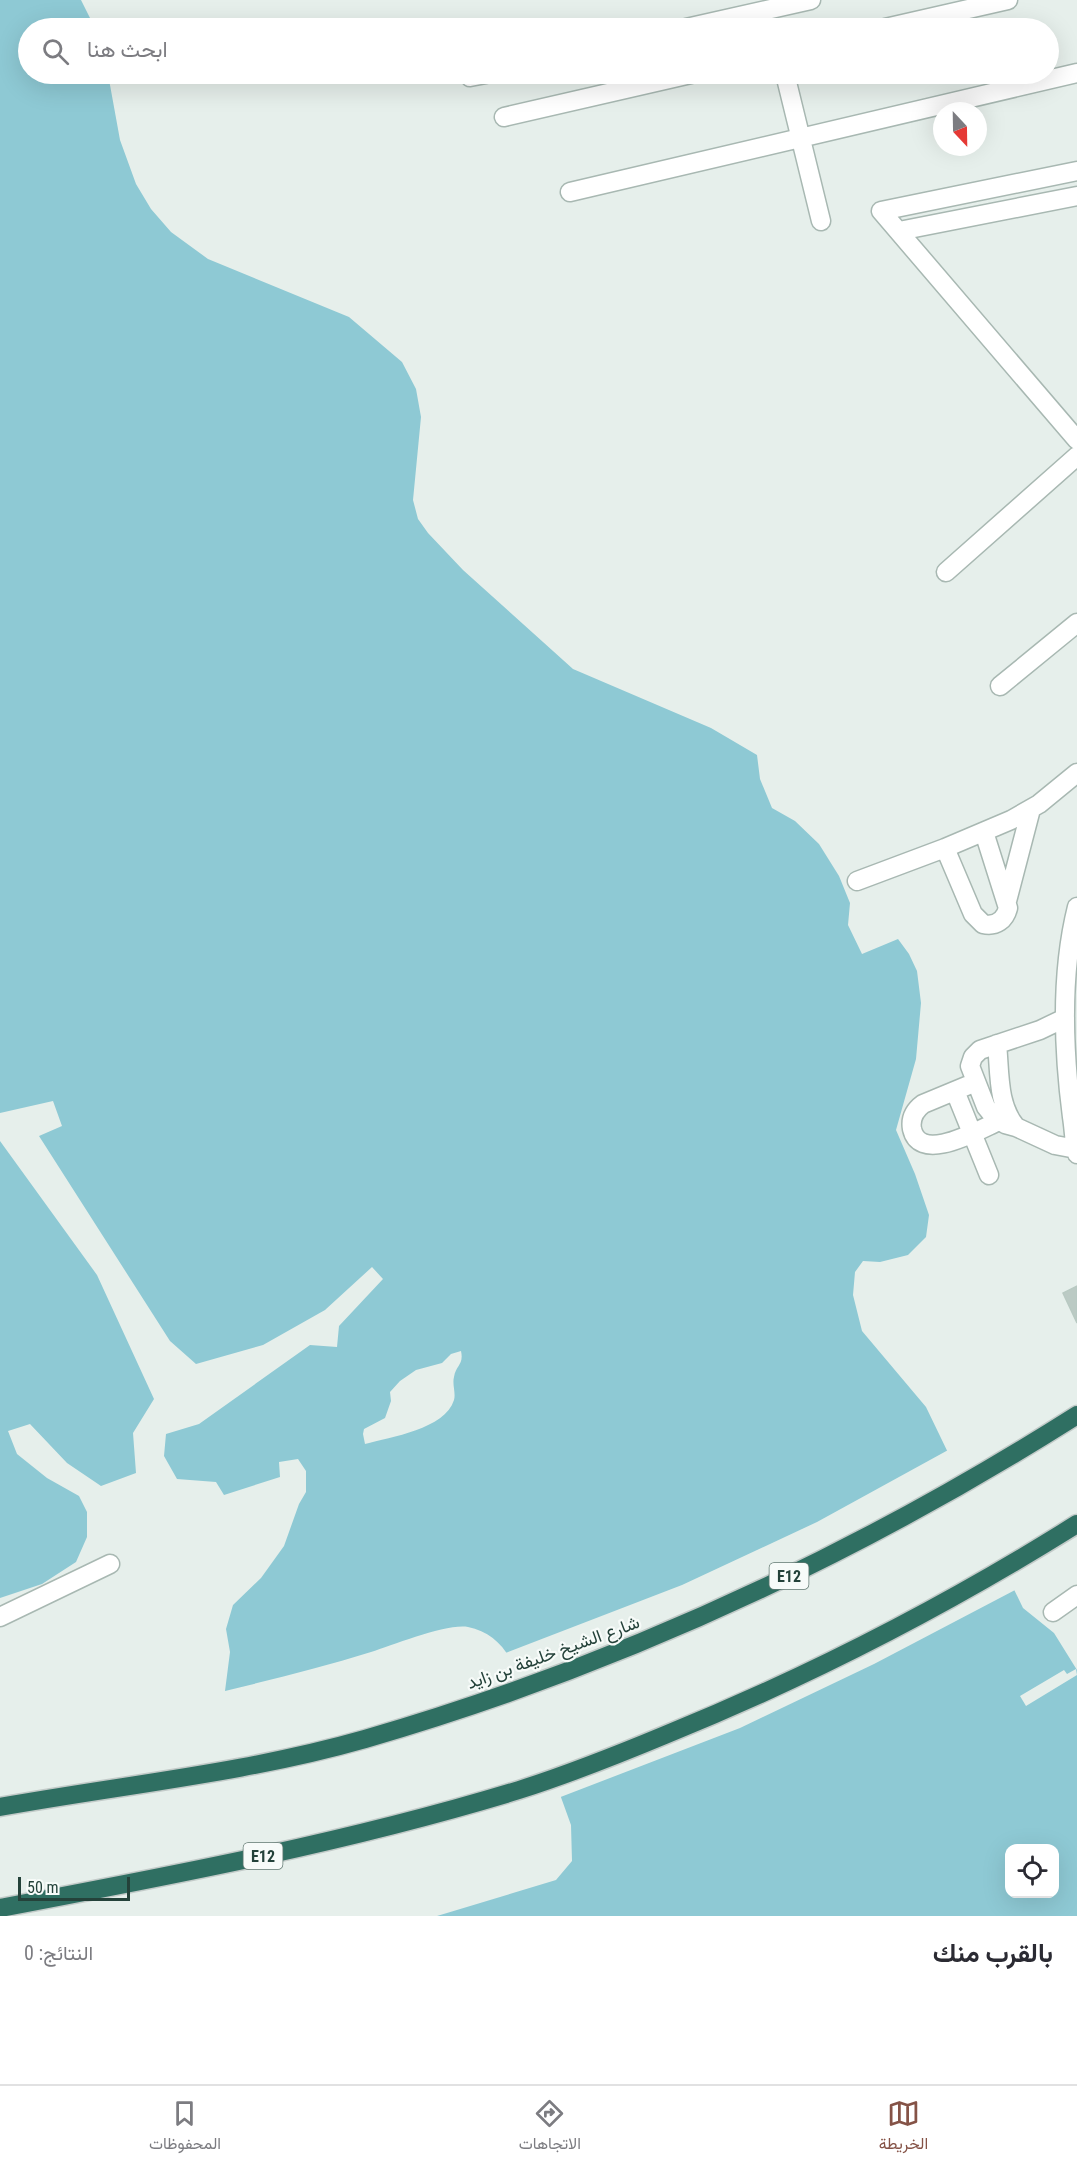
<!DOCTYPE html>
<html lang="ar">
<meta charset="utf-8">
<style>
:root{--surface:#fff;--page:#f7f7f7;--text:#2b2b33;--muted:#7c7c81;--line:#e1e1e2;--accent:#855347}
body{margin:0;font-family:"Roboto Condensed",Vazirmatn,sans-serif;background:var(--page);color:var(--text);direction:rtl}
.controls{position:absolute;right:18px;bottom:18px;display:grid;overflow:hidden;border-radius:12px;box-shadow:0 6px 24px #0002}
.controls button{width:54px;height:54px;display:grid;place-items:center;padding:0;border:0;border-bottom:2px solid var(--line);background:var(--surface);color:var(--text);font:30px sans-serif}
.compass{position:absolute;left:933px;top:102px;width:54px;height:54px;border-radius:50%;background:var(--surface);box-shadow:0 6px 24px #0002;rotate:158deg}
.scale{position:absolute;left:18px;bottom:15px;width:112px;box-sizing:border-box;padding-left:6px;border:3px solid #24423a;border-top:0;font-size:16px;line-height:21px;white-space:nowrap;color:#24423a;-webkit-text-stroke:4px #f7fbf9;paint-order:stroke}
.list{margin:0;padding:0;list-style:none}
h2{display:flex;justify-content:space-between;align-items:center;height:78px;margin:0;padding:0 24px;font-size:26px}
h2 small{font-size:20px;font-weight:400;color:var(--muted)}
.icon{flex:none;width:33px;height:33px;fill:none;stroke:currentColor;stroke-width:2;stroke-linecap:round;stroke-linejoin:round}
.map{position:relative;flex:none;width:1077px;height:1916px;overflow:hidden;direction:ltr}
.search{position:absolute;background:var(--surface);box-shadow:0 6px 24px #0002;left:18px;right:18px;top:18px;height:66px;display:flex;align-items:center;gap:15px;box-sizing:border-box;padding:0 21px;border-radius:33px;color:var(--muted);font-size:22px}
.sheet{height:168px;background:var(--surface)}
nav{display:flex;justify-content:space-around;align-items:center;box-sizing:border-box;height:84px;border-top:2px solid var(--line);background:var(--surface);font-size:16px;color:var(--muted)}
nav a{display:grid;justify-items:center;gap:3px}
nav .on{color:var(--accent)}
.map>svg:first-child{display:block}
</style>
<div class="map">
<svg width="1077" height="1916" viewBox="0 0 1077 1916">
<rect width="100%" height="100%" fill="#e6efeb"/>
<!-- water -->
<path fill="#8ec9d4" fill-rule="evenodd" d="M 0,0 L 81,0 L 95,28 L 28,28 L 28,74 L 108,74 L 120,140 L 136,184 L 151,209 L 171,232 L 208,259 L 349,317 L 402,362 L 416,389 L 421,417 L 413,500 L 418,519 L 428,533 L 463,570 L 573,669 L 711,728 L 757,755 L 760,779 L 772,808 L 795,821 L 819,844 L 839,876 L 850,903 L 848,925 L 862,954 L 898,939 L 909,954 L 917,971 L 921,1003 L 916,1059 L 896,1130 L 915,1174 L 929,1215 L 926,1237 L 908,1255 L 880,1262 L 863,1261 L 855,1272 L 853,1295 L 862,1331 L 926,1407 L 1023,1608 L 1054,1633 L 1077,1670 L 1077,1916 L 437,1916 L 556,1880 L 572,1861 L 571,1825 L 514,1667 C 506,1647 490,1631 468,1627 C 448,1623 393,1645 371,1652 C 323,1667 274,1679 225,1691 L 230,1652 L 226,1629 L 233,1605 L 261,1578 L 284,1546 L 299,1504 L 306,1492 L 306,1471 L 298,1459 L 279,1462 L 280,1477 L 224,1495 L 216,1482 L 177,1479 L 164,1456 L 166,1434 L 199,1424 L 310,1345 L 337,1347 L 339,1326 L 383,1279 L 372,1267 L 325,1310 L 263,1345 L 196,1364 L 170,1341 L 39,1136 L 62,1126 L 53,1101 L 0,1113 ZM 461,1351 C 464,1365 456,1365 454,1377 C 452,1384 456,1393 454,1400 C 445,1429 391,1437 365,1444 L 363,1434 L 364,1429 L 385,1418 L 391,1401 L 390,1392 L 400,1381 L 416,1370 L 442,1363 L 451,1354 ZM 1010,1848 L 1054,1848 L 1054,1894 L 1010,1894 Z
M 0,1141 L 97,1275 L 154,1399 L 133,1433 L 136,1473 L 101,1486 L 67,1463 L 30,1424 L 8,1431 L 17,1454 L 47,1478 L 79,1496 L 87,1512 L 87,1537 L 76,1562 L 42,1584 L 0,1598 Z"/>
<!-- pier -->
<path fill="#e6efeb" d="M 950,1449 L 1017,1589 L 874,1664 L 740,1728 L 558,1798 L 511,1669 L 503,1654 L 682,1585 L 817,1522 Z
M 1076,1669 L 1077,1675 L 1026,1706 L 1020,1696 L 1064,1670 L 1067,1674 Z"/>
<!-- building -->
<path fill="#bbcac4" stroke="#b8c9c2" stroke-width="1.5" d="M 1077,1286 L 1077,1323 L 1063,1293 Z"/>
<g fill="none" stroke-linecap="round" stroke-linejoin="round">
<!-- minor casing -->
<g stroke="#a8b8b2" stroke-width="21">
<path id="minor" d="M 686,28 L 811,0
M 885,28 L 1008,0
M 785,74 L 821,221
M 470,77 L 486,74
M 504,117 L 691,74
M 1077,171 L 881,211 L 1077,440
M 570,192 L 1077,73
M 899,231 L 1077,196
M 946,572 L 1077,456
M 1000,686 L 1077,623
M 945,848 L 973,914 L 983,924 C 996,927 1005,920 1008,908 L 984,832
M 857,881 L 945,848 L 1011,820 L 1039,804 L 1077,773
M 1007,901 L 1031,809
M 1077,907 C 1060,975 1063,1048 1072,1117 C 1074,1129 1074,1142 1077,1154
M 1065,1018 L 1040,1030 L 980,1050 L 973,1057 L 970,1066 L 986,1107 L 994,1117 L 1005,1124 L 1016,1127 L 1055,1145 L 1076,1149
M 997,1044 C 1000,1072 997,1104 1016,1127
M 976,1082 L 923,1104 C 915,1110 910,1118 912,1129 C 920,1165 980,1129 999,1121
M 955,1091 L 989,1175
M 1053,1612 L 1077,1595
M 0,1617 L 110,1564"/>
</g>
<!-- highway casing -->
<g stroke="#c2cac8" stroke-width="21">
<path id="highway" d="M 0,1807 C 122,1785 246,1773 365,1739 C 617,1666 856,1555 1077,1415
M 0,1908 C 174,1875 349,1842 519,1790 C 569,1774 617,1755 665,1735 C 808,1677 946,1606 1077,1524"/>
</g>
<!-- minor -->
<use href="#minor" stroke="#fff" stroke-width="18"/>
<!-- highway -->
<use href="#highway" stroke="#2f6f62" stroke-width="18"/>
</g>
<g text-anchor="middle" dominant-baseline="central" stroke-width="4.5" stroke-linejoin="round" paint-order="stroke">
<!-- shield labels -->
<g fill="#f7fbf9" stroke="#637a73" stroke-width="1.5">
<rect x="769.5" y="1563" width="39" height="26" rx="4.5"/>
<rect x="243.5" y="1843" width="39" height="26" rx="4.5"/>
</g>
<g font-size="16" font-weight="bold" fill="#24423a">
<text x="789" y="1576">E12</text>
<text x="263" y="1856">E12</text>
</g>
<!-- street labels -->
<g font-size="18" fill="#24423a" stroke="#f7fbf9">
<text transform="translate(553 1652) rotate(-20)">شارع الشيخ خليفة بن زايد</text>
</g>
</g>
</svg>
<div class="controls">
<button><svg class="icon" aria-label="locate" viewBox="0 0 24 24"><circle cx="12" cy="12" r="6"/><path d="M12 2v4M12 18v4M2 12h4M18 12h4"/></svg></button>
</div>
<svg class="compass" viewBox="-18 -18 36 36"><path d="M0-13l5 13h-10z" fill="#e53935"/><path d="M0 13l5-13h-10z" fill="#7c7c81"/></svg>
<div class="scale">50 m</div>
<div class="search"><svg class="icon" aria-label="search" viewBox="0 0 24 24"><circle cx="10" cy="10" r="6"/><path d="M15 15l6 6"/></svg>ابحث هنا</div>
</div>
<section class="sheet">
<h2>بالقرب منك<small>النتائج: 0</small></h2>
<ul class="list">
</ul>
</section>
<nav>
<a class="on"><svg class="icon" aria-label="map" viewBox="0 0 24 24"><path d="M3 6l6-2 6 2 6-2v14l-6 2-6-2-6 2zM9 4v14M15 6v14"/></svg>الخريطة</a>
<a><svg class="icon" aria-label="directions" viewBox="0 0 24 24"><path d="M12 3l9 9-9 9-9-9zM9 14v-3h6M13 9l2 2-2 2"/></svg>الاتجاهات</a>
<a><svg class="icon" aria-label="saved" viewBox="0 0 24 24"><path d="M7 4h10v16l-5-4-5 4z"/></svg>المحفوظات</a>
</nav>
